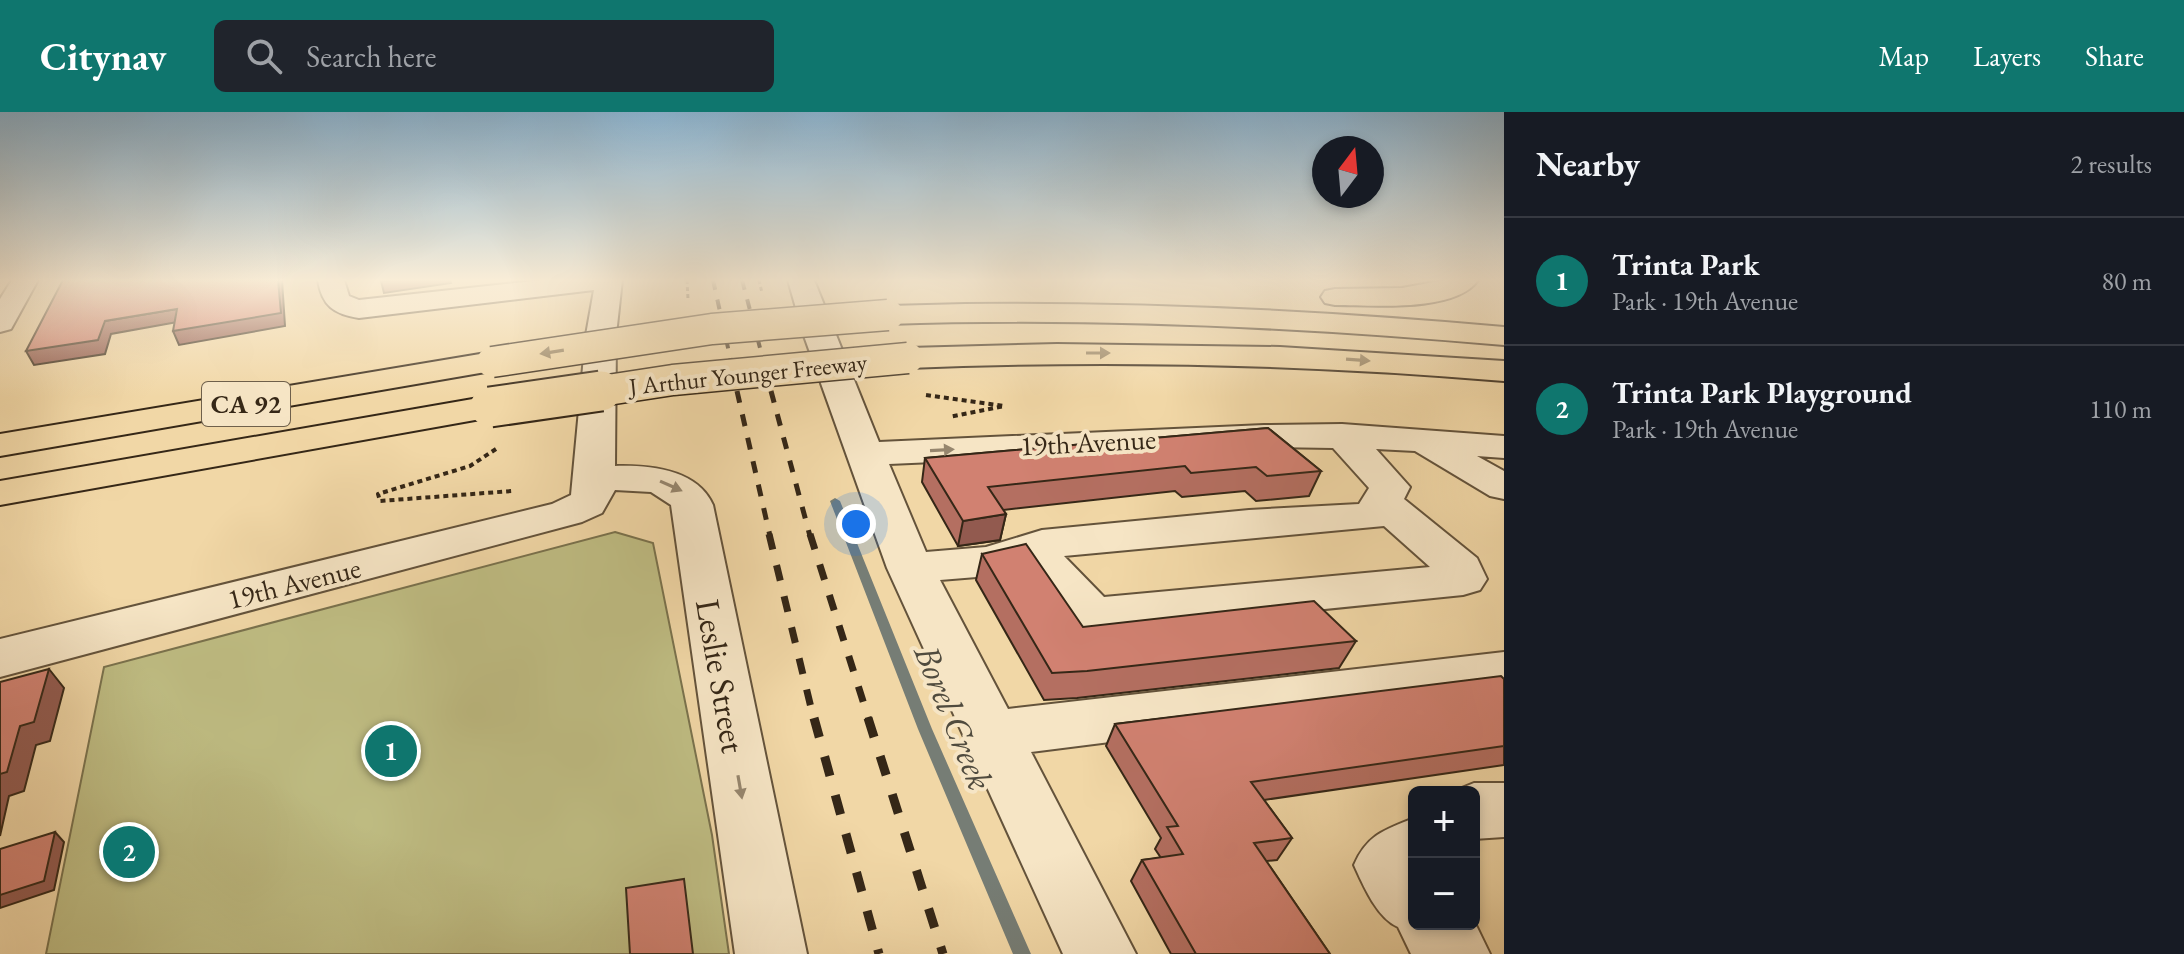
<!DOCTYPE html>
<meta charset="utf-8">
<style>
:root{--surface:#171b24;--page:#20242c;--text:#f1f3f6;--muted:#9ea1a6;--line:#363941;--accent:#0f766e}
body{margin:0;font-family:"EB Garamond",serif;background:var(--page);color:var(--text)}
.controls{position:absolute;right:24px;bottom:24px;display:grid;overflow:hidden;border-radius:12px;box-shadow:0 4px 12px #0003}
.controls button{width:72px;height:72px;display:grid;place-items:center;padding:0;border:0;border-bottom:2px solid var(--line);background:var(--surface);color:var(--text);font:40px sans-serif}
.compass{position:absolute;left:1312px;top:24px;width:72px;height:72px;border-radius:50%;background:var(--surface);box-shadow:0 4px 12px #0003;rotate:16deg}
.you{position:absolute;left:856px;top:412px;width:28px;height:28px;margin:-20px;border:6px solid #fff;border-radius:50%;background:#1a73e8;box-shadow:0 0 0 12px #1a73e833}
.badge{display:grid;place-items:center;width:52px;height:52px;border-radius:50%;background:var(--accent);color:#fff;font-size:26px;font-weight:700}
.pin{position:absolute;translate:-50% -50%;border:4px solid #fff;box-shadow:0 2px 8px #0006}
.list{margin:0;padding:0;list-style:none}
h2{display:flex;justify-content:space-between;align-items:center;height:104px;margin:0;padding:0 32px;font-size:34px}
h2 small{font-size:26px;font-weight:400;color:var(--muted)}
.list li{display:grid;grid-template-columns:52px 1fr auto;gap:24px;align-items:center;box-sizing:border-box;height:128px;padding:0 32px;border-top:2px solid var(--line)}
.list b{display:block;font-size:30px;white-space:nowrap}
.list p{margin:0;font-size:26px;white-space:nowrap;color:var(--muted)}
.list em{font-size:26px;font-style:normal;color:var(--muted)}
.icon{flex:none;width:44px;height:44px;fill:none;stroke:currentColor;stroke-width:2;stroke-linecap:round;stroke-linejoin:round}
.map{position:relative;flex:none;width:1504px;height:842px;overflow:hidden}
header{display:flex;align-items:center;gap:48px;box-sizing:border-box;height:112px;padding:0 40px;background:var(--accent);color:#fff}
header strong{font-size:38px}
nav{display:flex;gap:44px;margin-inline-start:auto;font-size:28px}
.search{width:560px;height:72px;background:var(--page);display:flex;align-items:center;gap:20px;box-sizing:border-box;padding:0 28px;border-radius:12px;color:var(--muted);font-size:30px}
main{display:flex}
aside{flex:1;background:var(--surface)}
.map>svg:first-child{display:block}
</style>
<header>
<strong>Citynav</strong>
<div class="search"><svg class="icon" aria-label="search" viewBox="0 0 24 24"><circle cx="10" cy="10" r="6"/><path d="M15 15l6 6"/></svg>Search here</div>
<nav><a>Map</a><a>Layers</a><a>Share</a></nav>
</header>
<main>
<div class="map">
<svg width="1504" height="842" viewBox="0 0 1504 842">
<rect width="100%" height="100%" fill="#f1d7a6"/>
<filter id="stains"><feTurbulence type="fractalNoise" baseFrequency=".0025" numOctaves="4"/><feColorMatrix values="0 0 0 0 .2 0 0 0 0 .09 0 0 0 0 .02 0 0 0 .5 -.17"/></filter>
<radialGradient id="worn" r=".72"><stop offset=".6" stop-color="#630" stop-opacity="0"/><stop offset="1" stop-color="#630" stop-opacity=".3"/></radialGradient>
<!-- green -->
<path fill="#bfbd83" stroke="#7a724d" stroke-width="2" d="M 615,420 L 653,431 L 712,723 L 729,842 L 46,842 L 104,555 Z"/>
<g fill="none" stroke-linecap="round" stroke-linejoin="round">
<!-- stream -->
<path fill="#767d75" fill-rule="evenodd" d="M 835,386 L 840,389 L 932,617 L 1031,842 L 1013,842 L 918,617 L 830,389 Z"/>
<!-- minor casing -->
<g stroke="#64533b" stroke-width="4">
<path id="minor" d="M 12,168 L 38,168 L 11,217 L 0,220 L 0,187 Z
M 318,168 L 344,168 L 349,184 L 359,188 L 542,168 L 622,168 L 616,223 L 615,354 C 650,353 697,357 713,393 L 807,842 L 735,842 L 671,393 L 651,380 L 615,378 L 602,401 L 582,410 L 0,565 L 0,527 L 552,392 L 571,383 L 586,223 L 594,178 L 359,206 C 334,202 322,194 318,168 Z
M 788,168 L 814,168 L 879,330 L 1264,313 L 1342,312 L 1504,324 L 1504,346 L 1477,344 L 1504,359 L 1504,387 L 1490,384 L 1415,339 L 1376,337 L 1410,375 L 1404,387 L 1477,446 L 1487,467 L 1480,478 L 1463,483 L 1099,520 L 1064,507 L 1023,454 L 989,464 L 940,468 L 1008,597 L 1504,540 L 1504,580 L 1031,640 L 1136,842 L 1063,842 L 887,456 L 803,221 ZM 1264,335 L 1333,336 L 1369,376 L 1359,392 L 1249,398 L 1042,418 L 986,435 L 926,440 L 889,352 ZM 1384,414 L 1430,455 L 1104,485 L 1064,444 Z
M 1474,671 L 1504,671 L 1504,725 L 1474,727 L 1474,680 L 1452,680 Z
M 1414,706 L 1414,812 L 1474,812 L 1474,809 L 1490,842 L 1411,842 L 1398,815 C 1377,806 1363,773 1354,753 C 1367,723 1384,718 1414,706 Z"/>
</g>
<!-- highway casing -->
<g stroke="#352717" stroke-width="4">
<path id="highway" d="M 1445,168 L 1478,168 C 1456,201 1370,193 1335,193 L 1325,191 L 1321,185 L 1325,179 L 1335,177 L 1402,176 Z
M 965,192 C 1145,190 1324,199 1504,215 L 1504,233 C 1299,215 1094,205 888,212 L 878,209 L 873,203 L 878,197 L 888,194 Z
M 1057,232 L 1280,235 L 1504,249 L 1504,269 C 1305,252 1107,248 908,256 L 897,253 L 892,246 L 897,239 L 908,236 Z
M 492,240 L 503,243 L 508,250 L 503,257 L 0,344 L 0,322 Z
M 490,284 L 503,287 L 508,295 L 503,303 L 0,393 L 0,369 Z"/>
</g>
<!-- path-far1 -->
<path stroke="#352717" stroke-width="3" stroke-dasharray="4 3" stroke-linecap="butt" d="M 687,168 L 688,187
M 759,168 L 762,181"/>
<!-- path -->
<path stroke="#352717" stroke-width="4" stroke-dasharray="5 4" stroke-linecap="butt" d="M 926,283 L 1004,294 L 949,305
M 496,337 L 470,354 L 378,382 L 380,389 L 512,379"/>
<!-- minor -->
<use href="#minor" fill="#f6e5c5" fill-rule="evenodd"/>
<!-- highway -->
<use href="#highway" fill="#f1d7a6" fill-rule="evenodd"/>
<!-- rail-far3 -->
<path stroke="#352717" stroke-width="4" stroke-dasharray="10 10" stroke-linecap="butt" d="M 713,168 L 738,281
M 742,168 L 772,281"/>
<!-- rail-far2 -->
<path stroke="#352717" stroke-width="5" stroke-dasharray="12 12" stroke-linecap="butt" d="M 737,279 L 770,424
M 771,279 L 810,424"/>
<!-- rail-far1 -->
<path stroke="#352717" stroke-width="7" stroke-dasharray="16 16" stroke-linecap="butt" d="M 769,422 L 814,608
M 810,422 L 869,608"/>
<!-- rail -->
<path stroke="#352717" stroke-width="9" stroke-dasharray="20 20" stroke-linecap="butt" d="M 814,606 L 879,842
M 868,606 L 943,842"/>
<!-- highway-bridge-far1 casing -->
<g stroke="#352717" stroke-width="33" stroke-linecap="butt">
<path id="highway-bridge-far1" d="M 492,250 L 712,217 L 888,203
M 588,281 L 673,268 L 908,246"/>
</g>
<!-- highway-bridge casing -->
<g stroke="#352717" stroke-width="43" stroke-linecap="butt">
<path id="highway-bridge" d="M 490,295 L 601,279"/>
</g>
<!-- highway-bridge-far1 -->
<use href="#highway-bridge-far1" stroke="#f1d7a6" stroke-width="30"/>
<!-- highway-bridge -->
<use href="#highway-bridge" stroke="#f1d7a6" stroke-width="39"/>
</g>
<!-- wall -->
<path fill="#b46f61" stroke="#352717" stroke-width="2" d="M 1268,316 L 1321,359 L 1309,384 L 1256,389 L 1245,379 L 1182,385 L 1175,379 L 1003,398 L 1006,402 L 1000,428 L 958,434 L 922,370 L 925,346 Z
M 982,442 L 1083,515 L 1356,529 L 1339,556 L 1077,586 L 1044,588 L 976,468 Z
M 1504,567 L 1504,653 L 1264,688 L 1292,726 L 1277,748 L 1266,749 L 1330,842 L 1171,842 L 1131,769 L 1142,748 L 1161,746 L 1155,737 L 1161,726 L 1106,634 L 1115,612 Z"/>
<!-- shaded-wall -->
<path fill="#925a4f" stroke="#352717" stroke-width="2" d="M 278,168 L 282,168 L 285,214 L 179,233 L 173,219 Z
M 391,168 L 450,168 L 451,171 L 384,181 L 381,169 Z
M 177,197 L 183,209 L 111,222 L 105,242 L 34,253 L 26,239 L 105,209 Z
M 1006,402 L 1000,428 L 958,434 L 963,409 Z
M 49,557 L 64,576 L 50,629 L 36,633 L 24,679 L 9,684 L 0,724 L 0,662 L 20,614 Z
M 55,720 L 64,730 L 54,778 L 0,796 L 0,783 Z"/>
<!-- building -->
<path fill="#d18171" stroke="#352717" stroke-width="2" d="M 63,168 L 278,168 L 281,201 L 173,219 L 177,197 L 105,209 L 98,228 L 26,239 Z
M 1268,316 L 1321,359 L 1267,364 L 1256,355 L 1191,361 L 1185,354 L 988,375 L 1006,402 L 963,409 L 925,346 Z
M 1026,432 L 1083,515 L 1314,489 L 1356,529 L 1087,559 L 1052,561 L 982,442 Z
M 49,557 L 34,610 L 20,614 L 7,660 L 0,662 L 0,570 Z
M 1501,564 L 1504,567 L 1504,634 L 1251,670 L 1292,726 L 1254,731 L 1330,842 L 1196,842 L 1142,748 L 1183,742 L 1167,715 L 1178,714 L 1115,612 Z
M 55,720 L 44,769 L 0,783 L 0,737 Z
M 684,767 L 693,842 L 630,842 L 626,776 Z"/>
<!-- one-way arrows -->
<defs><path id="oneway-solid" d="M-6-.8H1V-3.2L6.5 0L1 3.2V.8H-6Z" transform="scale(2)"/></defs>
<g fill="#937f5e">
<use href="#oneway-solid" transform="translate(552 240) rotate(171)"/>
<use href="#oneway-solid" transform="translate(1098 241)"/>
<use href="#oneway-solid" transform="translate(1358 248) rotate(4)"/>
</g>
<g fill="#96866e">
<use href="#oneway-solid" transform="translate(942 338) rotate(-3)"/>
<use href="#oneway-solid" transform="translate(671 374) rotate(24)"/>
<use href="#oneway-solid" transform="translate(740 675) rotate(80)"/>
</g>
<!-- sky -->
<linearGradient id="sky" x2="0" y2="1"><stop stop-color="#8bb5d3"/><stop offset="0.59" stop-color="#f9edd7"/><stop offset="1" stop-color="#f9edd7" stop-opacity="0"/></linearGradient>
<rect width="1504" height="285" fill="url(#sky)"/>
<g text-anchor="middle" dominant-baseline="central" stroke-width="8" stroke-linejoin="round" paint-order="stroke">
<!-- far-street labels -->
<g font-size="24" fill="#352717" stroke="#f6e5c5">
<text transform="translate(748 262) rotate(-6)">J Arthur Younger Freeway</text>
</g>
<!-- shield labels -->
<rect fill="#f6e5c5" stroke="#6f604b" stroke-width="2" x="202" y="270" width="88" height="44" rx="6"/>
<g font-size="26" font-weight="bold" fill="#352717">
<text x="246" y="292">CA 92</text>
</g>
<!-- street labels -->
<g font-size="28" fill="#352717" stroke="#f6e5c5">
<text transform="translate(1088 330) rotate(-3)">19th Avenue</text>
<text transform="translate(294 471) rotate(-14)">19th Avenue</text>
</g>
<!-- near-street labels -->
<g font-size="34" fill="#352717" stroke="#f6e5c5">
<text transform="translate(721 564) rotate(80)">Leslie Street</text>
</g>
<!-- near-water labels -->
<g font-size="36" font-style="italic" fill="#504b3e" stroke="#f6e5c5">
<text transform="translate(954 605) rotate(68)">Borel Creek</text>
</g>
</g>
<rect width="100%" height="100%" filter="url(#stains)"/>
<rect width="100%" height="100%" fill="url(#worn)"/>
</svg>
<div class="controls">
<button>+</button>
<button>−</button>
</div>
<svg class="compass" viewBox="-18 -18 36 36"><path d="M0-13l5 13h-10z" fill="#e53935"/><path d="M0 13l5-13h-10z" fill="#9ea1a6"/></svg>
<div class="you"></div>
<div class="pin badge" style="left:391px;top:639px">1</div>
<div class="pin badge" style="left:129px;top:740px">2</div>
</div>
<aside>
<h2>Nearby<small>2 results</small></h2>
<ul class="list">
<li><span class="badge">1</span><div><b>Trinta Park</b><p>Park · 19th Avenue</p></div><em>80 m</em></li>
<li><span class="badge">2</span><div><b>Trinta Park Playground</b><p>Park · 19th Avenue</p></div><em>110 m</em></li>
</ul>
</aside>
</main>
